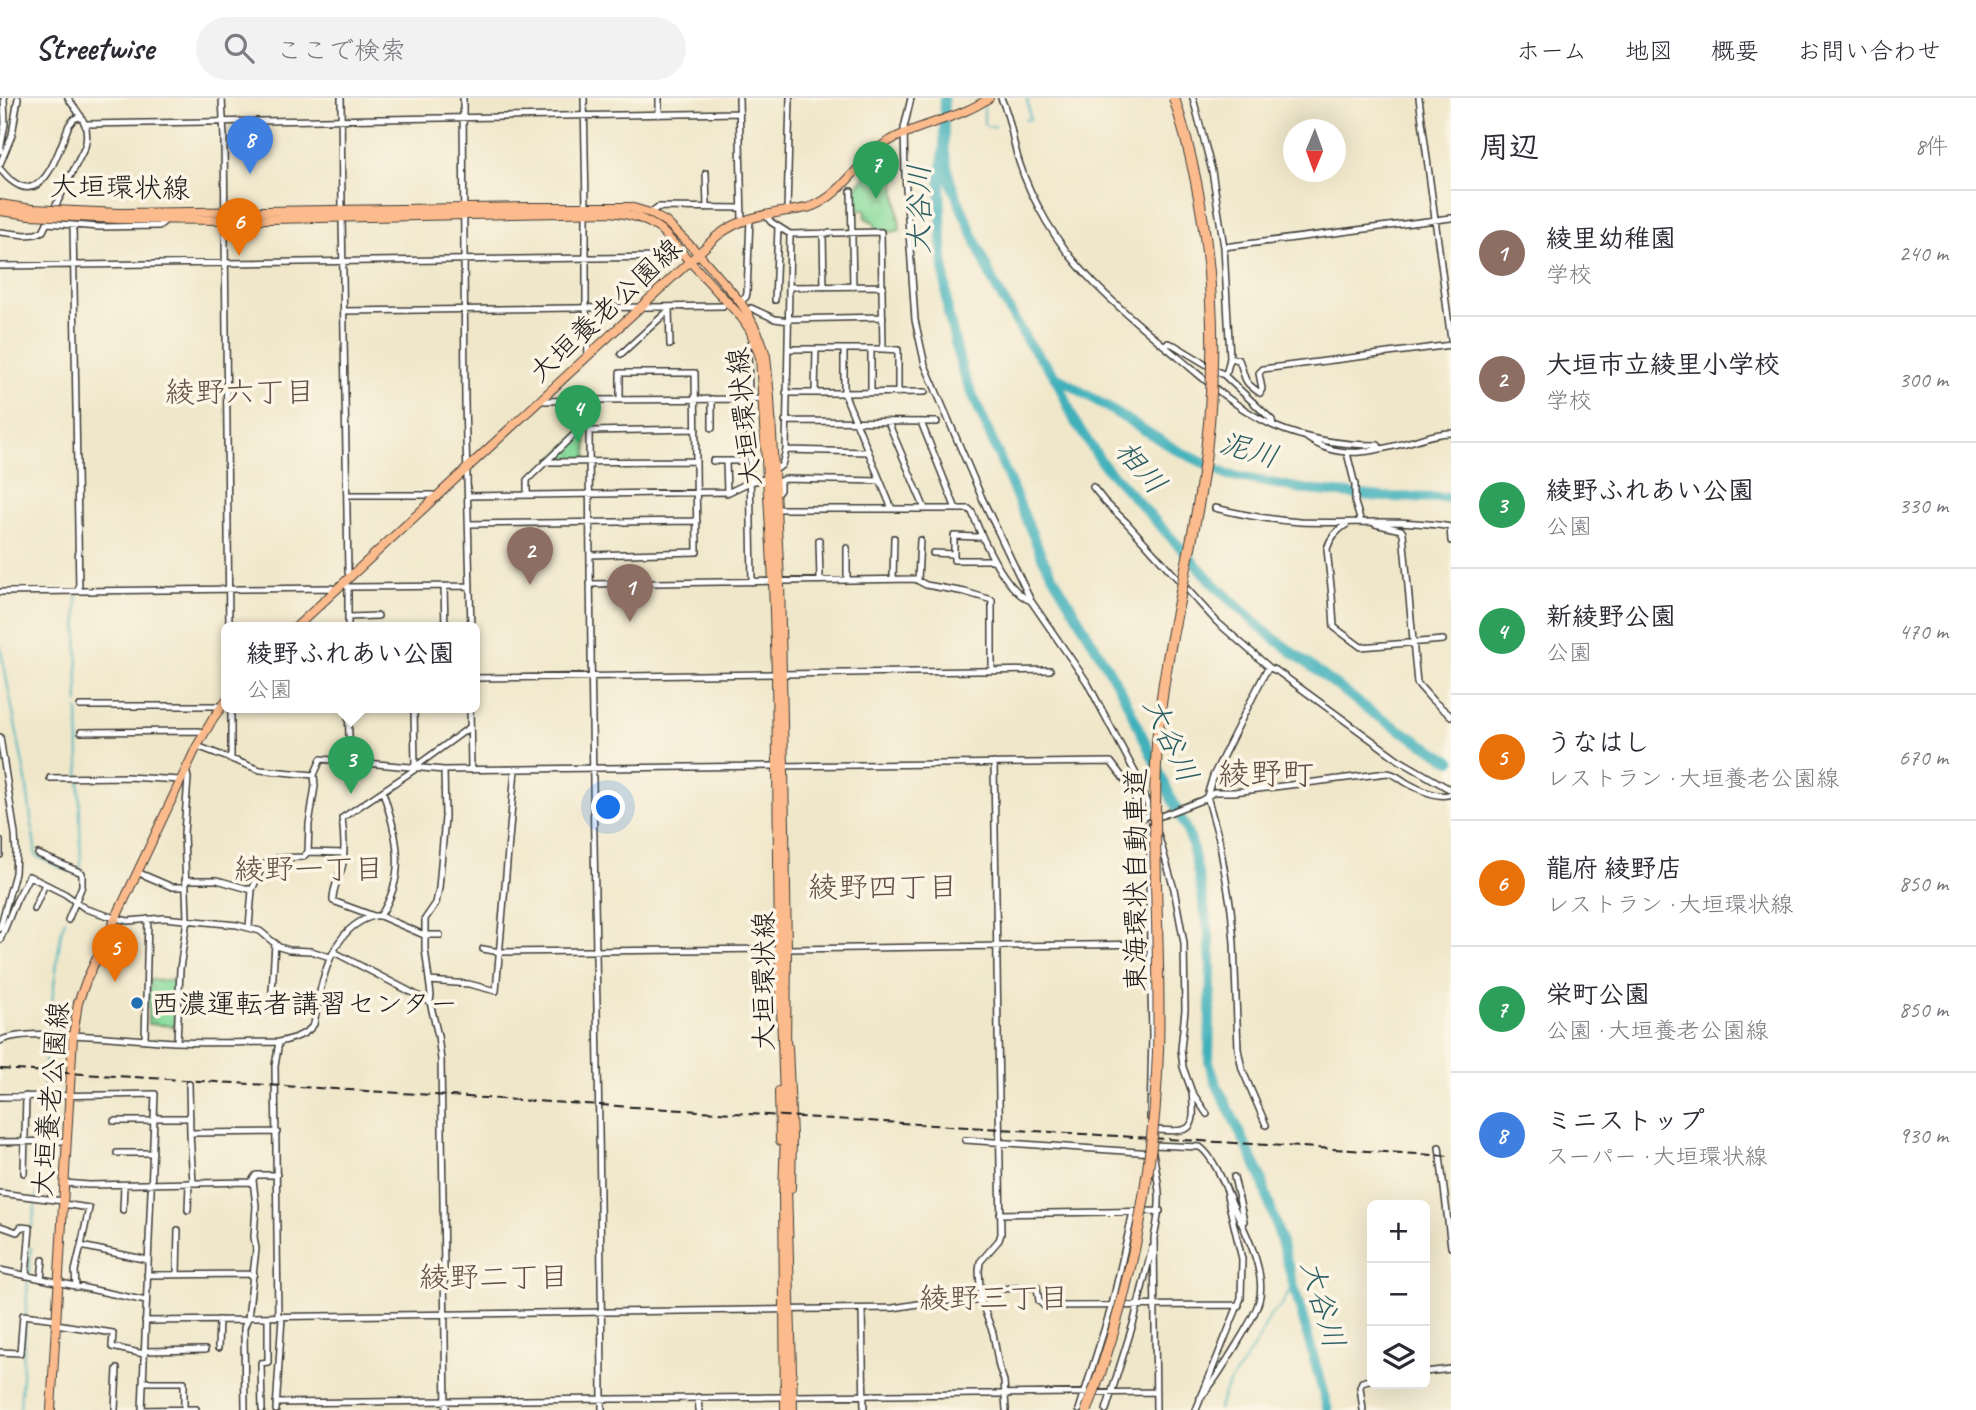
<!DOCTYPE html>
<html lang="ja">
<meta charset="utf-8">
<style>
:root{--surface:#fff;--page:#f2f2f3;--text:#2b2b33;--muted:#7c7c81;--line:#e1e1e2;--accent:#b45309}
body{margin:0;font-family:Caveat,"Klee One",sans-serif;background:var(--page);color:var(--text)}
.controls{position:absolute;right:21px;bottom:21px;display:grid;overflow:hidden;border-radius:10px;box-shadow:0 7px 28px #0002}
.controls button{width:63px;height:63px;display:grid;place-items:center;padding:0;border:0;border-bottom:2px solid var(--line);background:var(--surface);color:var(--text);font:35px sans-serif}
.compass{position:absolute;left:1283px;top:21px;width:63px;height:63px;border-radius:50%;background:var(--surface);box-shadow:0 7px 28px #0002;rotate:181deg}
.you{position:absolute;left:609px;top:710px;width:24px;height:24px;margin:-18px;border:5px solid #fff;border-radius:50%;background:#1a73e8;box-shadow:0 0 0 10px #1a73e833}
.badge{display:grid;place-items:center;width:46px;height:46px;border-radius:50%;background:var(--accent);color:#fff;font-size:23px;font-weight:700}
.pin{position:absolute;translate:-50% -58px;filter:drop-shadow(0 2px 4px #0008)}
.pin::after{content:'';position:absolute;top:37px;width:24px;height:21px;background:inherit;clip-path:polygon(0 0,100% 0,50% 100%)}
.popup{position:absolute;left:221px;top:524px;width:259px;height:91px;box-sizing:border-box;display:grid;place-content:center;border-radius:10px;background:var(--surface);filter:drop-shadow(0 2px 5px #0005);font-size:23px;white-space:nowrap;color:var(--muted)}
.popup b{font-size:26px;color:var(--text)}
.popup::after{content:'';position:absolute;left:50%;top:100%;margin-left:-14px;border:14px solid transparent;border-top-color:var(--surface)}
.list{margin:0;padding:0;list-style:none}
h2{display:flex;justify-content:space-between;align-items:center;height:91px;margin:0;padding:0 28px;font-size:30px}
h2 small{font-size:23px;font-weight:400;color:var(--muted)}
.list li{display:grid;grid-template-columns:46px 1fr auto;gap:21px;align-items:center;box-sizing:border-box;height:126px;padding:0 28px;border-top:2px solid var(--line)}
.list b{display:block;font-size:26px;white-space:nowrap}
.list p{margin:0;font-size:23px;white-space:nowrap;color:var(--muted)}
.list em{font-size:23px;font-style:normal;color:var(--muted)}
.icon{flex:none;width:38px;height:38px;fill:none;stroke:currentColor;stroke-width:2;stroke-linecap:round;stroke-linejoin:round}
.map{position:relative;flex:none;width:1451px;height:1312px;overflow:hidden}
header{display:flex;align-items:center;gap:42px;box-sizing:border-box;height:98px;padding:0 35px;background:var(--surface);border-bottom:2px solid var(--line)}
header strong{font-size:33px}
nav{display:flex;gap:38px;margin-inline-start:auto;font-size:24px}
.search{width:490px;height:63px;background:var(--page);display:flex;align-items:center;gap:18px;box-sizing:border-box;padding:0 24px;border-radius:38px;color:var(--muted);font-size:26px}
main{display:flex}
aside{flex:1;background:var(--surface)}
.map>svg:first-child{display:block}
</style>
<header>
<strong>Streetwise</strong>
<div class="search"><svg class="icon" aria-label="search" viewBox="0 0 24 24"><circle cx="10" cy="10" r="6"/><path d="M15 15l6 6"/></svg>ここで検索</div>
<nav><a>ホーム</a><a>地図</a><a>概要</a><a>お問い合わせ</a></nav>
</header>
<main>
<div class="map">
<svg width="1451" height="1312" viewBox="0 0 1451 1312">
<defs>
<pattern id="park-crowns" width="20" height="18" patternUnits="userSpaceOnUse" patternTransform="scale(1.75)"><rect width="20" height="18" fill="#88db9c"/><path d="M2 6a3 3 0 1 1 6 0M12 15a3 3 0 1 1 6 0" fill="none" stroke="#75bb86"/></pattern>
</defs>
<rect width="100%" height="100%" fill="#fcf5e5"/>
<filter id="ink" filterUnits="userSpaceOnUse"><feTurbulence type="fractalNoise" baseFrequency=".0143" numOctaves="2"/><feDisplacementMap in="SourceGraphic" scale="14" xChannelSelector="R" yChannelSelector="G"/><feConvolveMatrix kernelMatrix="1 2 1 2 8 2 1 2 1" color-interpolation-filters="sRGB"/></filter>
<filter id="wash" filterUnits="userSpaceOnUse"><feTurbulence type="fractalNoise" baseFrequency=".00686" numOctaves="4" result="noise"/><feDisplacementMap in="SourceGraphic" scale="28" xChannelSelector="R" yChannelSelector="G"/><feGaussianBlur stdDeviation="1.57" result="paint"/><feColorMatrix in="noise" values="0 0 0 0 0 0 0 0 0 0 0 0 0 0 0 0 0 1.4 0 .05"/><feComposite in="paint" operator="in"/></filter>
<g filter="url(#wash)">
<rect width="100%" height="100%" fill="#f0e7ca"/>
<!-- park -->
<path fill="url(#park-crowns)" stroke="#527c5c" stroke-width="2" d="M 892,57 L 900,132 L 891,134 L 876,130 L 874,124 L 865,120 L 866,112 L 855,112 L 855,90 L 882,59 Z
M 586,330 L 587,361 L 552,362 Z
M 149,882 L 176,883 L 175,928 L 148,926 Z"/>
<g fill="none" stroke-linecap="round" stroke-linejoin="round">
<!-- stream -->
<path stroke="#41b1bb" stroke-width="2" d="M 984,8 L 984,26 L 989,29 L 995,28
M 1025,22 L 1030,21 L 1027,0
M 77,496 L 78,605
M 0,547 L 26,682 L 36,758 L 80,778
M 78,611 L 81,773
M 48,934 L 61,834 L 65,822
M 32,1129 L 37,1097 L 47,940
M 29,1175 L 31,1149
M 20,1312 L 28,1180
M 1218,1312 L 1225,1292 L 1257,1244 L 1271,1216 L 1281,1209 L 1292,1187"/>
<!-- river -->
<path stroke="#41b1bb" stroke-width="10" d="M 944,0 L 944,50 L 950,83 L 993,184 L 1027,243 L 1055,278 L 1075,324 L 1103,366 L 1215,487 L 1263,532 L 1374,616 L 1451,663
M 944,50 L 940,85 L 942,148 L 948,215 L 962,272 L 1043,461 L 1122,594 L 1191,742 L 1199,780 L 1209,837 L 1211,867 L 1209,964 L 1215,983 L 1260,1076 L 1285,1156 L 1328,1312
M 1056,278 L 1175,351 L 1228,377 L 1308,392 L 1382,399 L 1451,400"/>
</g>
</g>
<g filter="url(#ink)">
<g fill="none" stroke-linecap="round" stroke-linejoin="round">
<!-- minor casing -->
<g stroke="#3c3a36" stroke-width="8">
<path id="minor" d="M 222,0 L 224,40 L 229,530
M 341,0 L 342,112
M 463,0 L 465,304 L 471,530
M 584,0 L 586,109
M 659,0 L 659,17
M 739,0 L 742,123
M 911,0 L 904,30 L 905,76 L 915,222 L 925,267 L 982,400 L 1031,503 L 1087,584 L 1137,678 L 1152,720
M 1001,0 C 1008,15 1011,29 1014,45 C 1019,68 1028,90 1039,110 C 1071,173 1126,216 1179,260 C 1210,286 1237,311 1274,328 C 1307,342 1342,347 1378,347 L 1380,351
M 1193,0 L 1212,73 L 1224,149 L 1230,260 L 1227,273 L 1224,277
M 1419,0 L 1451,242
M 86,26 L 740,15
M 0,53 L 5,26 L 4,0
M 0,66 L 12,37 L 18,0
M 0,71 C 4,75 7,80 12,83 C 45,109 60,48 69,27 L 74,21 L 81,18
M 706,75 L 707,110
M 851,93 L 853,189
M 787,113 L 790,0
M 586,115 L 586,209 L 588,258
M 650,115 L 658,109 L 741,110
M 765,116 L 771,124 L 790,136 L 881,134 L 883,251 L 788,251
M 342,119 L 348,474 L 350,479
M 47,125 L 99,129 L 159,128 L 166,122
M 73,127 L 79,493
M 0,134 L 26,137 L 36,136 L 43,133 L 85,49 C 91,26 80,18 68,0
M 823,135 L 824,189
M 1224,149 L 1451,120
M 0,168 L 668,159
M 790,189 L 883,188
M 775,202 L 778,129
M 740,204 L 746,199 L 747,195 L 750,120
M 751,210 L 775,221 L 789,223
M 669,211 L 670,247
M 344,213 L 723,208
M 789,221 L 883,219
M 1163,247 L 1168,245 L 1174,247 L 1224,277 L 1272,322 L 1273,327
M 844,251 L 844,295 L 925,294
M 883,251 L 898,252 L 898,295
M 621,256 L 669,212
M 1230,260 L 1239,262 C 1247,282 1241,282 1260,295 L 1262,291 L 1259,275 L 1263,271 L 1451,247
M 871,294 L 871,251
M 786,295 L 844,295 L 892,411
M 815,295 L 816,251
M 740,301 L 741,345
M 541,303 L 589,302
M 785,323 L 937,324
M 888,324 L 925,411
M 921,324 L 956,411
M 712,330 L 712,301
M 589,333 L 696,331
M 1306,339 C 1339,364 1377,353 1413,343 C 1425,339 1438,335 1451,335
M 786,352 L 868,354
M 1347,355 L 1355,387 L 1355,405 L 1361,424
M 713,363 L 740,363
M 726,363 L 727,395
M 545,364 L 696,363
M 774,373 L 782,367 L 786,352 L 790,136
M 1093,389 L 1105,404 L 1126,424 L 1217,524 L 1270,570 L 1277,573 L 1399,662 L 1451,692
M 347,397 L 433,397 L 438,399
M 527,397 L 527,382 L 589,322
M 776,397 L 780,392 L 780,383 L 784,381 L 880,383
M 468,398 L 729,394 L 750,384 L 770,380
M 1215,410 C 1243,417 1271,422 1300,424 C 1351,426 1401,420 1451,429
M 776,411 L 969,411 L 972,414 C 982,440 1005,493 1031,503
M 469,426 L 697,423
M 1347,426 C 1337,432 1330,440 1327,451 L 1332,498 L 1334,529 L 1361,549 L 1443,542
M 1375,426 L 1401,432 L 1403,435 L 1417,585 L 1432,602 L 1451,618
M 1450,429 L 1451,443
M 981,437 L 977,439 L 954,438 L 954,462 L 993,462
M 819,442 L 820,482
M 847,450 L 847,482
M 933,455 L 954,456
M 591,457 L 697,454 L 695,275 L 620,275 L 620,302
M 893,481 L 894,440
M 918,482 L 920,442
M 752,484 L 748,248 L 754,242
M 343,485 L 348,489 L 470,488
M 590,486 L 915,481 L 926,487 L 965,494 L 992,502 L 992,572
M 444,488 L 445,530
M 348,489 L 348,530
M 0,494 L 330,490 L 336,491
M 348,519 L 378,518
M 782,576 L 1050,572
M 475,580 L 776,576
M 80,608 L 222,608
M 348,610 L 350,664
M 414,610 L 415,669
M 470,610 L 471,672
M 81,634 L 197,633 L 205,634
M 0,639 L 15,736 L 16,754 L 15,775 L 0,830
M 197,648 L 260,672 L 314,677
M 231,660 L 231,610
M 994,665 L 1001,1136 L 999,1142 L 980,1164 L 979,1173 L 981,1203 L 993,1235 L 999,1269 L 1004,1283 L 1006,1312
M 444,672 L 445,719 L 439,790 L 436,805 L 425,821 L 425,851 L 431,897 L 430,904 L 438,938 L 441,962 L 446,1312
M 50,680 L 127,679 L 181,682
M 1156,720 L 1202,702 L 1214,694 L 1234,694 L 1387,675 C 1395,675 1400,681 1407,685 C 1418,691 1439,701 1451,696
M 1158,736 L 1174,791 L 1184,845 L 1185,912 L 1181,951 L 1183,969 L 1192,994 L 1207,1016
M 0,743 L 0,757
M 308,754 L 309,726 L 315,688 L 314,677 L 321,661 L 444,672 L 1111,664 L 1130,689 L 1143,720 L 1151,716
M 38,756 L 82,775 L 82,788 L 68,822
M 137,774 L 172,789 L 185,789
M 185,782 L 217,782 L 252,792
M 34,811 L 45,786
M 380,818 C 408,776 397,738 383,694
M 249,829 L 252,792 L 263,767 L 277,760 L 303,759 L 308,754 L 344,755
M 440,837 L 424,837 L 380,818 L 374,818 L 333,803 C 332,789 341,778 343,765 C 345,749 344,735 342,720 L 414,672 L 415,669 L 470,629
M 0,842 L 16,803 L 29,778 L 65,796 L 86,811 L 115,820 L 128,823 L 164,820 L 237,827 L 260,833 L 279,849 L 289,852 L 311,853 L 330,859
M 483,851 L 500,854 L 779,851
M 787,851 L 1158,846
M 334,854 L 430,904
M 98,859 L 122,863
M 429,883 L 469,886 L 496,893 L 515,672
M 272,894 L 275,845
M 145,942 L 148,821
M 0,943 C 27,928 140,943 177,944 C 211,946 245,944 279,944 C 292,941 307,937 314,926 C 321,886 329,830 374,818
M 177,944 L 180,871 L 187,821 L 184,735 L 188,680 L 186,672
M 189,986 L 190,1035 L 277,1034
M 0,999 L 155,996 L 142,1312
M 154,1020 L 190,1020
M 1150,1020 L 1152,937 L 1149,800 L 1150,730 L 1152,726
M 114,1023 L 154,1023
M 1266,1027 L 1242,971 L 1238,951 L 1234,845 L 1231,811 L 1219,741 L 1207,698 L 1213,678 L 1266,573 L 1270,570
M 1153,1032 C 1192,1034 1196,1035 1192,994
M 190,1035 L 193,1085
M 965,1042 L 1153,1055 C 1160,1091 1162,1104 1154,1140 L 1156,1312
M 0,1044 L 67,1043
M 1153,1047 L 1200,1049 C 1214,1059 1225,1088 1232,1105 C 1244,1131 1267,1173 1259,1203 C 1255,1218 1245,1232 1237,1246 C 1225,1265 1215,1284 1200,1300
M 1439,1049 L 1451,1149
M 117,1055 L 153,1055
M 24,1075 L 26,998
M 1234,1079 L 1244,1123
M 64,1085 L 89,1087 L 251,1084 L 256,1077 L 277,1077
M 0,1095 L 63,1103
M 63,1106 L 89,1110 L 81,1148 L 148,1162
M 123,1112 L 124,1087
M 188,1112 L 189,1085
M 1000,1116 L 1160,1113
M 0,1128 L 17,1134 L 21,1129 L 30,1130 L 26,1178
M 0,1172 L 146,1203
M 177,1176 L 178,1132
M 147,1177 L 254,1176
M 41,1181 L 43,1162
M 76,1189 L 75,1173 L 81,1148
M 982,1192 L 1037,1189 L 1039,1203 L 1044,1208 L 1239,1207
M 862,1211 L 864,1312
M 278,1219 L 275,968 L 279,944
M 248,1220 L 256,1151 L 254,1139 L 256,1108 L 253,1082
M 145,1223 L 247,1222 L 249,1219 L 893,1210 L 937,1203 L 981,1203
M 56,1226 L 113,1235 L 112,1249 L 144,1256
M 218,1250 L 219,1222
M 144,1253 L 205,1252
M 0,1254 L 20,1255 L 23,1217 L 56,1221
M 1425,1274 L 1451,1271
M 143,1284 L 184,1284 L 184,1311
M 793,1298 L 1156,1294
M 698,1299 L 699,1312
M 276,1305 L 785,1299
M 115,1312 L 117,1271
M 142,1312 L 196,1311
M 245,1312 L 244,1230 L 247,1222
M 262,1312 L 261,1265 L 268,1264 L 268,1219
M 276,1312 L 282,1219
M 602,1312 C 601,975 589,639 589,302 L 763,301
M 1079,1312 L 1112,1207 L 1133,1114
M 1106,1312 L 1134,1223 L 1152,1150
M 1196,1312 L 1241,1200 L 1242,1161 L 1227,1098
M 1363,1312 L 1360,1289 L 1362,1284 L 1372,1281"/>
</g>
<!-- primary casing -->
<g stroke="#3c3a36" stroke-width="10">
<path id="primary" d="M 0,106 L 32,111
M 0,113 L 30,117
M 120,115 L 529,109 L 630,109 L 650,115 L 666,124 L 698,155 L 738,201 L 747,214 L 761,242 L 766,258 L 770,300 L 780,483 L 784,669 L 787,851 L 786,954
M 119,121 L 224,122 L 610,114 C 630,116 644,120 661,132 L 741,219 L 750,232 L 760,259 L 773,484 L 776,576 L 779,851 L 785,1032 L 783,1098 L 785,1312
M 295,530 L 717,138 C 739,121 761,117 787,113 C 795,112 805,111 813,108 C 843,96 859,62 886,45 C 918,25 958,22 989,0
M 788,949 L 792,1039 L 791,1090
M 779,993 L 780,1043
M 787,1087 L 793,1312
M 51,1312 L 73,938 L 78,905 L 86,883 L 197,648 L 214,619 L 227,602"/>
</g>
<!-- minor -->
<use href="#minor" stroke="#fff" stroke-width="5"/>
<!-- primary -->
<use href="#primary" stroke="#fbbb8c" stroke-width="8"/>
<!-- rail -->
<path stroke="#1c1c1c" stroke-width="2" stroke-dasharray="10 5" stroke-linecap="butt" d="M 0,971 L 1451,1058"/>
<!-- primary-bridge casing -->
<g stroke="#3c3a36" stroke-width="10" stroke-linecap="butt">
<path id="primary-bridge" d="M 32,111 L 120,115
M 30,117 L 119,121"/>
</g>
<!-- motorway-bridge casing -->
<g stroke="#3c3a36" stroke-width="12" stroke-linecap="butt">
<path id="motorway-bridge" d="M 1087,1312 C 1130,1198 1154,1075 1158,953 C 1161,851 1151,748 1157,646 C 1163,561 1186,480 1200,396 C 1222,266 1215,126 1174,0"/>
</g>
<!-- primary-bridge -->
<use href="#primary-bridge" stroke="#fbbb8c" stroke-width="8"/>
<!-- motorway-bridge -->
<use href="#motorway-bridge" stroke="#fbbb8c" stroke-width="10"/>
</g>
</g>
<!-- markers -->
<circle fill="#1f6fb2" stroke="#fcf5e5" stroke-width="2.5" cx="137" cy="905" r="7"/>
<g text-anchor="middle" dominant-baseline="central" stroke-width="7" stroke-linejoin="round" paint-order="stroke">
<!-- street labels -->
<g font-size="28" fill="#1c1c1c" stroke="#fcf5e5">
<text transform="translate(120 89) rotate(1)">大垣環状線</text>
<text transform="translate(605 212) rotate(-43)">大垣養老公園線</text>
<text transform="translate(744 319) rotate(-96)">大垣環状線</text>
<text transform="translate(1135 782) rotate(-90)">東海環状自動車道</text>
<text transform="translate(763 883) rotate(-90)">大垣環状線</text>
<text transform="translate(50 1001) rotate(-85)">大垣養老公園線</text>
</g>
<!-- poi labels -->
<g font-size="28" fill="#1c1c1c" stroke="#fcf5e5" text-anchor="start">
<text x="151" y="905">西濃運転者講習センター</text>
</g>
<!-- water labels -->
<g font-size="30" font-style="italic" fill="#2d5f64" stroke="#fcf5e5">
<text transform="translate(919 111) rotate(-90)">大谷川</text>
<text transform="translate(1249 352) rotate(16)">泥川</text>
<text transform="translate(1141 369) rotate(49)">相川</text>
<text transform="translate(1171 642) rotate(65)">大谷川</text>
<text transform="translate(1323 1206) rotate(74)">大谷川</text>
</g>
<!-- neighbourhood labels -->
<g font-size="30" fill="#64514a" stroke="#fcf5e5">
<text x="240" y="294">綾野六丁目</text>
<text x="309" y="771">綾野一丁目</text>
<text x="883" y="789">綾野四丁目</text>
<text x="494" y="1179">綾野二丁目</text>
<text x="994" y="1200">綾野三丁目</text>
</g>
<!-- quarter labels -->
<g font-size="32" fill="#64514a" stroke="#fcf5e5">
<text x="1266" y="675">綾野町</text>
</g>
</g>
</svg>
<div class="controls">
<button>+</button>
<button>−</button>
<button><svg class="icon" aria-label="layers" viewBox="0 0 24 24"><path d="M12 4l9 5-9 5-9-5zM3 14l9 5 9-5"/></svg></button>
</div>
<svg class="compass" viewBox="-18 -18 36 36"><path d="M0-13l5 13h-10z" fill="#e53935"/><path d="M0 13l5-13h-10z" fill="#7c7c81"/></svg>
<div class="you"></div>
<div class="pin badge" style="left:630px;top:524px;background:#8d6e63">1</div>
<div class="pin badge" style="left:530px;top:487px;background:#8d6e63">2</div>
<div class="pin badge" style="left:351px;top:696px;background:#2e9e5b">3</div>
<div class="popup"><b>綾野ふれあい公園</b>公園</div>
<div class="pin badge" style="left:578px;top:345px;background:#2e9e5b">4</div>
<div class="pin badge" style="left:115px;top:884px;background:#e8710a">5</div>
<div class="pin badge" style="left:239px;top:158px;background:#e8710a">6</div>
<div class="pin badge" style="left:876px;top:101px;background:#2e9e5b">7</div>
<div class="pin badge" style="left:250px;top:76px;background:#3f7fe0">8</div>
</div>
<aside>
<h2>周辺<small>8件</small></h2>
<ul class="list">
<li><span class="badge" style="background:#8d6e63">1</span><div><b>綾里幼稚園</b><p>学校</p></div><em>240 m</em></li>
<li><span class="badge" style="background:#8d6e63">2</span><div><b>大垣市立綾里小学校</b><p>学校</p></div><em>300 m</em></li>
<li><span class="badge" style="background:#2e9e5b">3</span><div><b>綾野ふれあい公園</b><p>公園</p></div><em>330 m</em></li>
<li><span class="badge" style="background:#2e9e5b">4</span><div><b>新綾野公園</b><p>公園</p></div><em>470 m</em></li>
<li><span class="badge" style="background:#e8710a">5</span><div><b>うなはし</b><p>レストラン · 大垣養老公園線</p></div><em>670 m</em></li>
<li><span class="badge" style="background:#e8710a">6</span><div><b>龍府 綾野店</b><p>レストラン · 大垣環状線</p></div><em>850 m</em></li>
<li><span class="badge" style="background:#2e9e5b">7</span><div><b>栄町公園</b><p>公園 · 大垣養老公園線</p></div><em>850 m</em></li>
<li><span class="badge" style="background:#3f7fe0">8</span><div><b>ミニストップ</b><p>スーパー · 大垣環状線</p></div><em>930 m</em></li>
</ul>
</aside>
</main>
